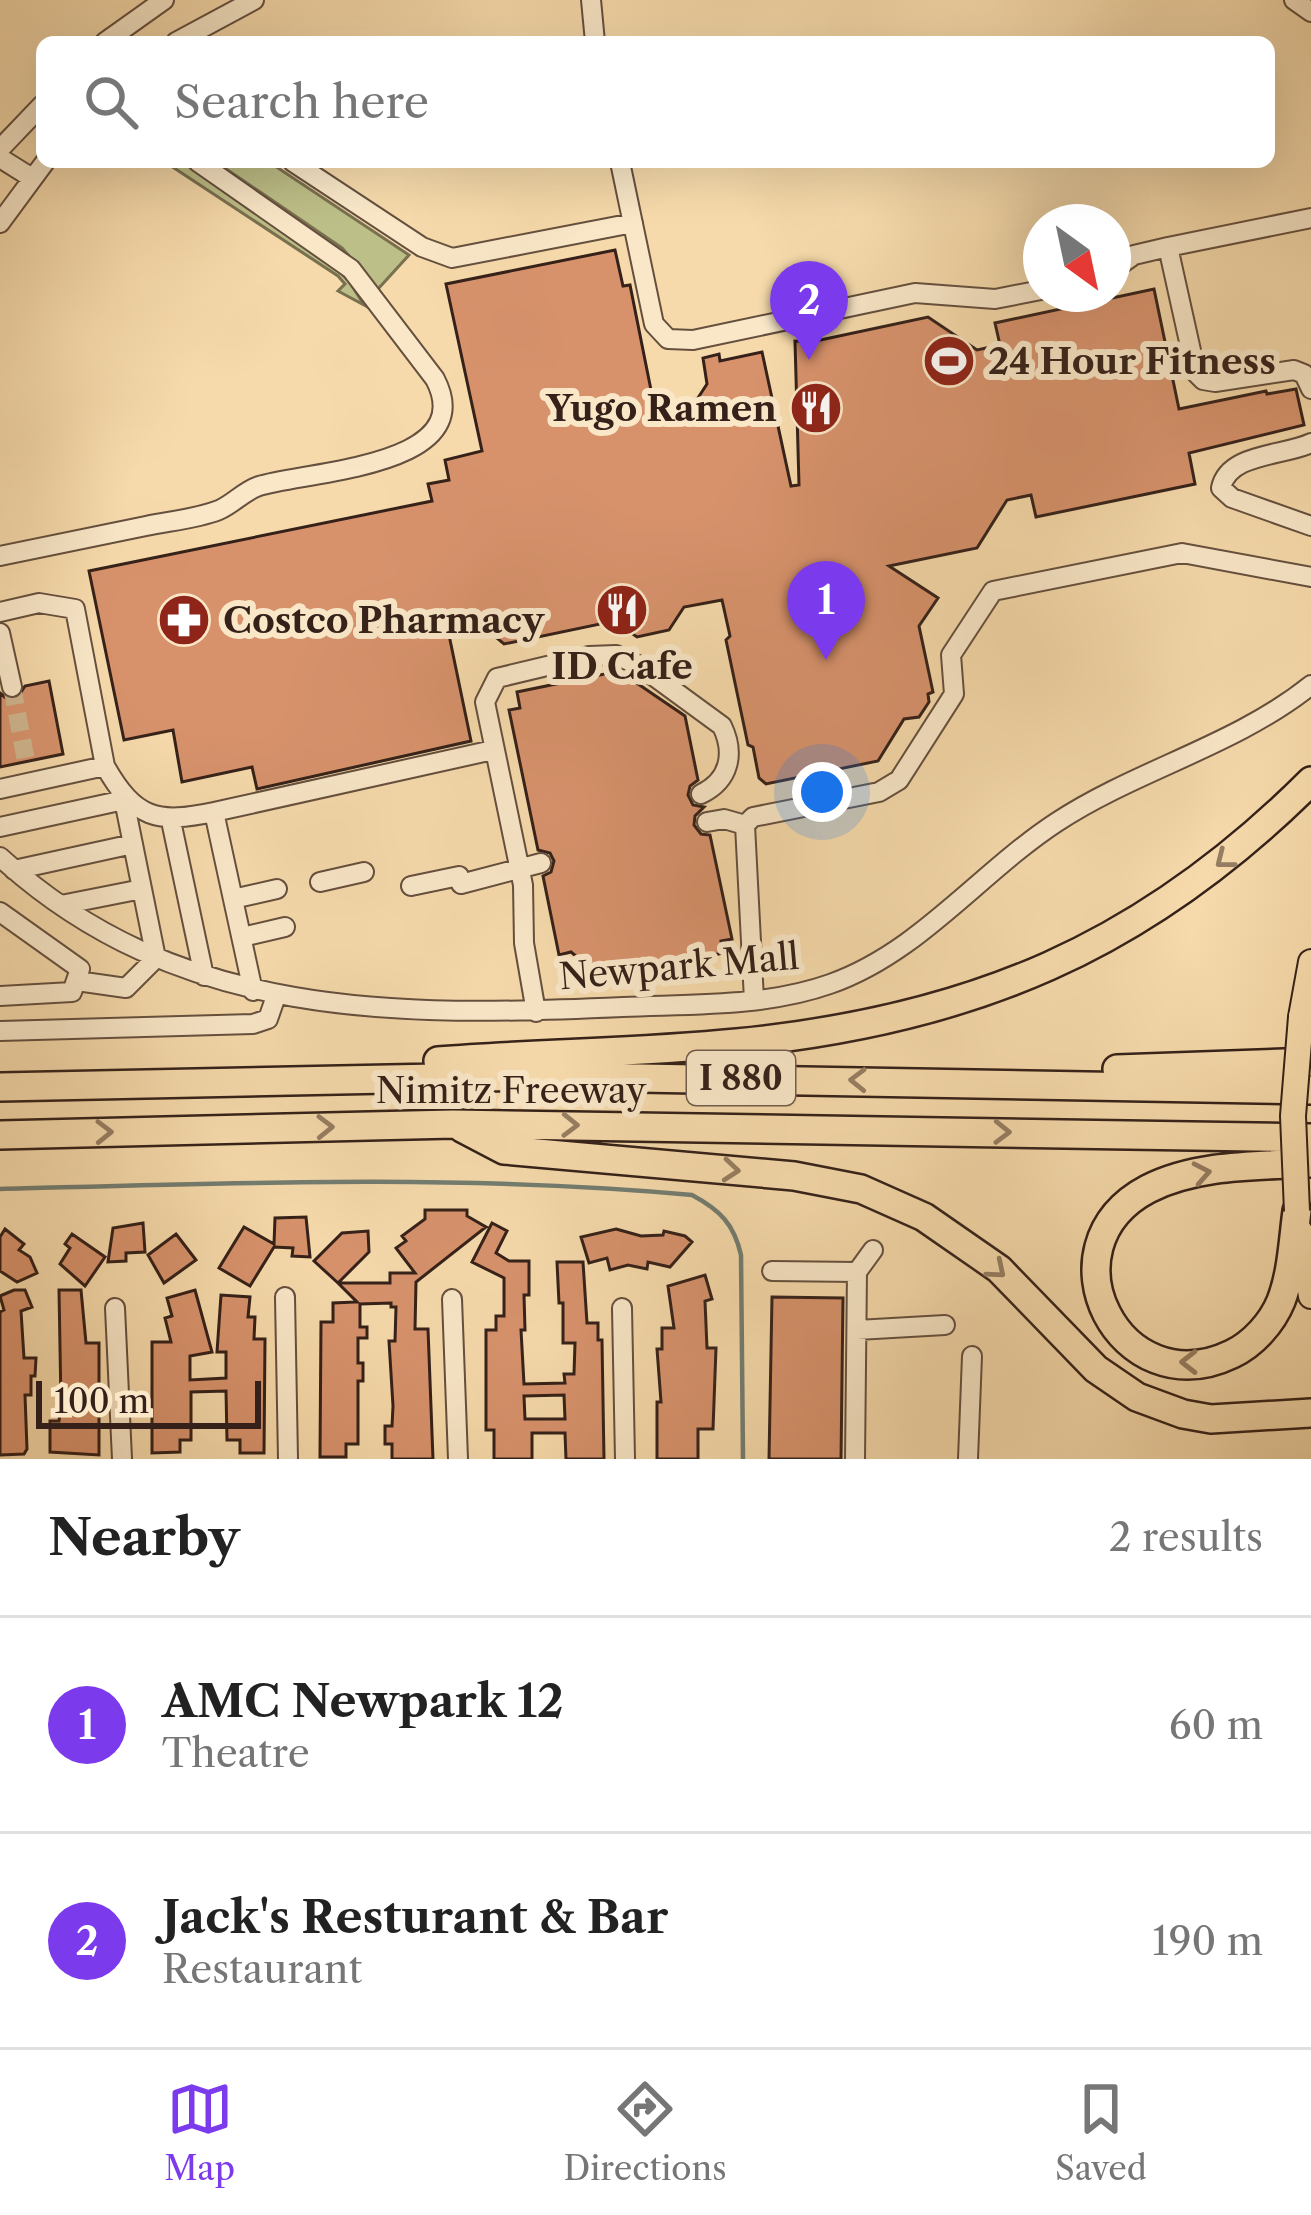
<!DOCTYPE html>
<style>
:root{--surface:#fff;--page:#f2f2f2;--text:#222;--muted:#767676;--line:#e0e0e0;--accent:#7c3aed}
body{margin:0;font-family:"Libre Caslon Text",serif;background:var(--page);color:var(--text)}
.compass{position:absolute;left:1023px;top:204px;width:108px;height:108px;border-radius:50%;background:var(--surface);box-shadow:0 12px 48px #0002;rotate:147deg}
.scale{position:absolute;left:36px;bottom:30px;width:225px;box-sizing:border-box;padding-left:12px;border:6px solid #352119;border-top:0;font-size:33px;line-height:42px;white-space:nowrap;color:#352119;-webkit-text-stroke:9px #f9e7c8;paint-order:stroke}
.you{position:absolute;left:822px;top:792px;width:42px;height:42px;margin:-30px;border:9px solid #fff;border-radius:50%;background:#1a73e8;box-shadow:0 0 0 18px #1a73e833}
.badge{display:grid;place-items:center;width:78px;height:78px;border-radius:50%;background:var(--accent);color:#fff;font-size:39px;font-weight:700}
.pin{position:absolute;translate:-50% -99px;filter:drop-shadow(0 3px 6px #0008)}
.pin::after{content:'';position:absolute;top:63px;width:42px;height:36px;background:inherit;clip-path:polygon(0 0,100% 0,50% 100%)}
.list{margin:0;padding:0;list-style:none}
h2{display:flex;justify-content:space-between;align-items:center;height:156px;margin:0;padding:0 48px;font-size:51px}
h2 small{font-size:39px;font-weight:400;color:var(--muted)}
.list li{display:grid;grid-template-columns:78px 1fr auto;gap:36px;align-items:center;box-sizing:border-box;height:216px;padding:0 48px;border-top:3px solid var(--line)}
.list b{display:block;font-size:45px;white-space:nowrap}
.list p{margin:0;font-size:39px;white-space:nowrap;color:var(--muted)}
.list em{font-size:39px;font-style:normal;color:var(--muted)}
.icon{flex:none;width:66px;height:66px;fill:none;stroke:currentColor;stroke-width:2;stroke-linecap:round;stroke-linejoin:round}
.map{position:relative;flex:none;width:1311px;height:1459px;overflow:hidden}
.search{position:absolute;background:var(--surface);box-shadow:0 12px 48px #0002;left:36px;right:36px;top:36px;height:132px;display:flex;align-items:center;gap:30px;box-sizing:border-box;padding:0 42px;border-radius:18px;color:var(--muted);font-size:45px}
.sheet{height:588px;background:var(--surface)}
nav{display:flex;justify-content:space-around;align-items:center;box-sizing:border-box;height:168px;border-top:3px solid var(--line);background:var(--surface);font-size:33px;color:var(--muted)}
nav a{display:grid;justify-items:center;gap:6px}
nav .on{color:var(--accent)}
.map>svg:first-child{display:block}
</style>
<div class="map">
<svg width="1311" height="1459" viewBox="0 0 1311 1459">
<rect width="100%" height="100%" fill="#f6daab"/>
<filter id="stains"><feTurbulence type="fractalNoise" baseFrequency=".00167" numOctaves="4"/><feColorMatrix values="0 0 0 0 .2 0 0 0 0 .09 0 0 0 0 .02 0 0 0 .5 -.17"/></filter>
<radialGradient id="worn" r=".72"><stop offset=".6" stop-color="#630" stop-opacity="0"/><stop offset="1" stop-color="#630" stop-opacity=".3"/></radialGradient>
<!-- green -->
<path fill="#bdbf88" stroke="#797050" stroke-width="3" d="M 165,162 L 183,162 L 329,262 L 349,281 L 364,305 L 338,291 L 345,284 L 338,276 Z
M 216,162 L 269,162 L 409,255 L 378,289 L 342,248 Z"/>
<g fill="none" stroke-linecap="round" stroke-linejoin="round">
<!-- stream -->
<path stroke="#737d71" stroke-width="4.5" d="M 0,1189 C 230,1183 462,1174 692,1195 C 720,1210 734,1224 741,1255 L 743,1459"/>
</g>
<!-- building -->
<path fill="#d7926c" stroke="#352119" stroke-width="3" fill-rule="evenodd" d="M 615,250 L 623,286 L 630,285 L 656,415 L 692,407 L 707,384 L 703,358 L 719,354 L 720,361 L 762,352 L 791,486 L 799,485 L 795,341 L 811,342 L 928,317 L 977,350 L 1000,345 L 995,323 L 1154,289 L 1179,409 L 1266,391 L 1267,394 L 1296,389 L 1304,425 L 1189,453 L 1195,484 L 1036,517 L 1031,495 L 1007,500 L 977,548 L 889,566 L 938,598 L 919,626 L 933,692 L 928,694 L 929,702 L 919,717 L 904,719 L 878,761 L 766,784 L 759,778 L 753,747 L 748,745 L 726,640 L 730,636 L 722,600 L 684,607 L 669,630 L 637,637 L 614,621 L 504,644 L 485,628 L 449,635 L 471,741 L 257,789 L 252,767 L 182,782 L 173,730 L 124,740 L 89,571 L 432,501 L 428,484 L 449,480 L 445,460 L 482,451 L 446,284 Z
M 619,671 L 685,716 L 698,780 L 690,786 L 688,795 L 693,805 L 704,807 L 695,816 L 694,825 L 701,834 L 710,835 L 732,939 L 721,941 L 723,953 L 596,980 L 595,972 L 571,952 L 559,955 L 543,876 L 551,872 L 554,861 L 550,853 L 538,850 L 509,710 L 520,708 L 517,692 Z
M 49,681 L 63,754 L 0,767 L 0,693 L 7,699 L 16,700 L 25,686 Z
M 425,1210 L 467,1210 L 467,1216 L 486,1227 L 416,1282 L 415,1329 L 428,1329 L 433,1459 L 392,1459 L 392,1444 L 385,1444 L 385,1426 L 392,1426 L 393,1406 L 389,1341 L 395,1341 L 396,1307 L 391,1307 L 391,1303 L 360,1304 L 360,1327 L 367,1327 L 367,1338 L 358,1338 L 358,1363 L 363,1363 L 363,1381 L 358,1381 L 358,1444 L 346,1444 L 346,1457 L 320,1457 L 321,1322 L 333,1322 L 333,1303 L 357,1302 L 338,1283 L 390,1283 L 390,1273 L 415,1273 L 396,1248 L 406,1241 L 402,1236 L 425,1219 Z
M 306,1217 L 310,1257 L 292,1256 L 293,1248 L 274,1247 L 250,1286 L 219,1268 L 244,1227 L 274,1244 L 275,1218 Z
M 143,1223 L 145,1252 L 126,1253 L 126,1261 L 108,1262 L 113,1228 Z
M 492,1223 L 507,1231 L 496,1253 L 509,1261 L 529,1261 L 529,1295 L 524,1295 L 525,1330 L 521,1330 L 524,1384 L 565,1383 L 564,1374 L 574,1374 L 575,1343 L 563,1343 L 563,1303 L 559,1303 L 557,1262 L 583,1262 L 587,1323 L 598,1323 L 598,1340 L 602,1340 L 604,1459 L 566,1459 L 565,1433 L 532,1433 L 532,1459 L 494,1459 L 494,1430 L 486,1430 L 486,1330 L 496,1330 L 496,1316 L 504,1316 L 504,1278 L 472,1262 ZM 564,1395 L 565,1419 L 525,1419 L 524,1396 Z
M 5,1229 L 24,1244 L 19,1250 L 30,1257 L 37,1273 L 17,1282 L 0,1271 L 0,1237 Z
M 616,1229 L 641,1236 L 663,1235 L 664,1231 L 685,1236 L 692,1242 L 670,1267 L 648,1262 L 647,1269 L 628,1265 L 610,1270 L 607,1258 L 589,1263 L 581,1237 Z
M 368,1231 L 369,1252 L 338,1283 L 314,1261 L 342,1233 Z
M 72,1234 L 105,1257 L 85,1286 L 60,1264 L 70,1248 L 65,1244 Z
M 176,1234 L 196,1260 L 164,1283 L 148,1255 Z
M 705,1275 L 712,1299 L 705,1301 L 707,1348 L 716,1348 L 713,1429 L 698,1429 L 698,1459 L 657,1459 L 657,1402 L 661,1402 L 657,1349 L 662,1349 L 662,1328 L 674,1328 L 668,1286 Z
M 14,1290 L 25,1290 L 32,1307 L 21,1311 L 24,1358 L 36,1358 L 35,1376 L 31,1376 L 31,1395 L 25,1395 L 27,1449 L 24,1454 L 0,1455 L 0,1312 L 4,1310 L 0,1296 Z
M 59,1290 L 81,1290 L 86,1343 L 99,1343 L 99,1455 L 50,1452 L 50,1421 L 59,1421 L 61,1404 Z
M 195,1290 L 212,1352 L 190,1356 L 190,1380 L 226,1378 L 226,1352 L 217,1352 L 221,1295 L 250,1297 L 248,1317 L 255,1317 L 254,1339 L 265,1339 L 264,1453 L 240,1453 L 240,1440 L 227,1440 L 226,1391 L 191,1392 L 191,1440 L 180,1440 L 180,1452 L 152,1453 L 152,1342 L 171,1342 L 165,1318 L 172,1316 L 167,1298 Z
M 772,1297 L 843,1298 L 841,1459 L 769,1459 Z"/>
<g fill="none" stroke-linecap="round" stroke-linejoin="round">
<!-- minor-tunnel -->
<path stroke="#cfb58e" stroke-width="18" stroke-dasharray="18 9" stroke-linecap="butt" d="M 12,687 L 26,761"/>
<!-- minor casing -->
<g stroke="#654f3e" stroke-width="22">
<path id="minor" d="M 591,0 L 595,42
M 1294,0 L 1311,12
M 105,42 L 164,0
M 176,42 L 254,0
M 0,149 L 42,105
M 0,158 L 32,178
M 293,162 L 422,247 L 452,258 L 633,223
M 620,162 L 654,324 L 668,339 L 693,340 L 915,293 L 995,299 L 1041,290
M 1311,218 L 1168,247 L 1196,373 L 1203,380 L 1215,382 L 1294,370 L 1304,374 L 1311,389
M 0,223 L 45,162
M 1113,270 L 1134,255 L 1168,247
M 1311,443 C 1284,456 1228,453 1221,488 L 1232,498 L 1311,526
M 0,556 C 49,546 98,536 146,526 C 170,521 196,519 219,510 C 233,504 244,491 259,486 C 307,471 481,467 435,379 L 351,269 L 198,162
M 0,612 L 39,603 L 75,609 L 105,766 L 0,789
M 0,633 L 12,687
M 105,766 C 135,819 157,824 214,812
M 171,821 L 204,976
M 707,822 L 724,819 L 745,825
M 0,827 L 124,800 L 156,958 L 126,988 L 77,981
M 0,857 C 178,1020 398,1017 623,1007 C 691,1004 765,1007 830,984 C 919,953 979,873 1057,822 C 1138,769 1235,746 1311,685
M 14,870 L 133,844
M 320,882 L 364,872
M 461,884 L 541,863
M 411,886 L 459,876
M 233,899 L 277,889
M 61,905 L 142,889
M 0,912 L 80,969 L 72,992 L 0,996
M 242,937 L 285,927
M 253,991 L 214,812 L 493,750
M 754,1000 L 745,825 L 753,817 L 879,792 L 899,780 L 954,694 L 951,655 L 993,591 L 1182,553 L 1311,577
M 536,1012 L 524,943 L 523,885 L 485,702 L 497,678 L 589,656 L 616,655 L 640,666 L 722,726 C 735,753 730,780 701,794
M 0,1031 L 253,1024 L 268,1019 L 276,996
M 772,1271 L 857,1272
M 285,1297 L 288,1459
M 452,1299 L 458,1459
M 115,1308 L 122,1459
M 622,1308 L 625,1459
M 857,1330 L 945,1325
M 855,1459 L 857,1272 L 873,1250
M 968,1459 L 972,1356"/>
</g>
<!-- major casing -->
<g stroke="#352119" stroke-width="28">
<path id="major" d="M 1301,1017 L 1311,962
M 1300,1231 L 1311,1296"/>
</g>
<!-- highway casing -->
<g stroke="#352119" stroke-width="32">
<path id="highway" d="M 438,1061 C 538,1053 638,1053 737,1043 C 971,1020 1144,948 1311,781
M 1117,1069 L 1311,1062
M 0,1087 L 529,1076 L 1311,1090
M 462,1128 L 504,1150 L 794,1176 L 861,1189 L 924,1217 L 999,1269 L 1096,1369 L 1137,1397 L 1183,1414 L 1211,1419 L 1311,1413
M 0,1135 L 453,1124 L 1311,1138
M 1297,1211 C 1293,1240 1292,1273 1281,1301 C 1272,1323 1253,1344 1232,1354 C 1120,1408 1038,1247 1148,1189 C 1197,1164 1258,1166 1311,1163"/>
</g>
<!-- minor -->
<use href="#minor" stroke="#f9e7c8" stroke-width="18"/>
<!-- major -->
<use href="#major" stroke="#f6daab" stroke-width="24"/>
<!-- highway -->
<use href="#highway" stroke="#f6daab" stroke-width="27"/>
<!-- major-bridge casing -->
<g stroke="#352119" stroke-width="28" stroke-linecap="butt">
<path id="major-bridge" d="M 1297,1211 L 1293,1116 L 1301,1017"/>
</g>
<!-- major-bridge -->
<use href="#major-bridge" stroke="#f6daab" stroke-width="24"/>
</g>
<!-- one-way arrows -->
<defs><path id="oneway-chevron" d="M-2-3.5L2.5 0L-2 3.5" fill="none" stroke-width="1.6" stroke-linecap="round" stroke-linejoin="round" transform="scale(3)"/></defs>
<g stroke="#967e62">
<use href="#oneway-chevron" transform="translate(1224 860) rotate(142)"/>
<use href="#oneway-chevron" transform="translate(858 1080) rotate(-179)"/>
<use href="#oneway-chevron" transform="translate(570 1125) rotate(1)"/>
<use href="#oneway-chevron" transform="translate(325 1127) rotate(-1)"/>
<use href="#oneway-chevron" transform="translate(104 1132) rotate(-1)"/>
<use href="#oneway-chevron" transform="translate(1002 1132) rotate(1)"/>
<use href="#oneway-chevron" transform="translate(731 1170) rotate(5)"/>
<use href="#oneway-chevron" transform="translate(1202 1173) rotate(-11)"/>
<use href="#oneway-chevron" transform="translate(997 1270) rotate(40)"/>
<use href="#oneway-chevron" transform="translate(1189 1362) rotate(180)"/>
</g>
<!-- icons -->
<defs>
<g id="stadium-disc" transform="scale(2.7)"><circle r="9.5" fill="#8f2418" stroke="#f9e7c8"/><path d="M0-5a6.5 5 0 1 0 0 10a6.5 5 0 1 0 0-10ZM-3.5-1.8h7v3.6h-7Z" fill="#fff"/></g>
<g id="restaurant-disc" transform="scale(2.7)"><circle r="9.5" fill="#8f2418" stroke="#f9e7c8"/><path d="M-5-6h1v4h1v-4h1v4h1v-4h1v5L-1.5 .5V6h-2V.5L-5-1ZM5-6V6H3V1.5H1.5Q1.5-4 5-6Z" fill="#fff"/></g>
<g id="pharmacy-disc" transform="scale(2.7)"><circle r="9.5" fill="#8f2418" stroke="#f9e7c8"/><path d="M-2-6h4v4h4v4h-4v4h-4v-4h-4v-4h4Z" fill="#fff"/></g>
</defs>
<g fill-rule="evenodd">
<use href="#stadium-disc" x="949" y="361"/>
<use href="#restaurant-disc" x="816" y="408"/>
<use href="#restaurant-disc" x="622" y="610"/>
<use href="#pharmacy-disc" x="184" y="620"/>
</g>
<g text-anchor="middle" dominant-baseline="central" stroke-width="12" stroke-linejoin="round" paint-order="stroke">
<!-- shield labels -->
<rect fill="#f9e7c8" stroke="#705c4e" stroke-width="3" x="687" y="1051" width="108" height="54" rx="9"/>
<g font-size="33" font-weight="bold" fill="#352119">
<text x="741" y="1078">I 880</text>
</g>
<!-- poi labels -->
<g font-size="36" font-weight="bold" fill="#352119" stroke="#f9e7c8" text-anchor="start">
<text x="988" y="361">24 Hour Fitness</text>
<text x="777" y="408" text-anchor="end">Yugo Ramen</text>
<text x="223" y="620">Costco Pharmacy</text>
<text x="622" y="666" text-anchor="middle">ID Cafe</text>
</g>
<!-- street labels -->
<g font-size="36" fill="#352119" stroke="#f9e7c8">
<text transform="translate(679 966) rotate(-5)">Newpark Mall</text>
<text x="511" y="1090">Nimitz Freeway</text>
</g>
</g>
<rect width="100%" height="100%" filter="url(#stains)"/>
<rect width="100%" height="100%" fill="url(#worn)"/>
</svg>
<svg class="compass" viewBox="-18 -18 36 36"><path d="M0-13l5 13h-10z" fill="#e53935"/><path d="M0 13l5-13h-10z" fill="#767676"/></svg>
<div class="scale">100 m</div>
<div class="you"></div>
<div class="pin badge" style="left:826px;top:660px">1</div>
<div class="pin badge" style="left:809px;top:360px">2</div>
<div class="search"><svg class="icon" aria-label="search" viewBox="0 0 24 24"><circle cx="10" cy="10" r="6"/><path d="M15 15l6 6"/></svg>Search here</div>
</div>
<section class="sheet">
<h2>Nearby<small>2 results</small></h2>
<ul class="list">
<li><span class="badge">1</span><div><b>AMC Newpark 12</b><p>Theatre</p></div><em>60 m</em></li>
<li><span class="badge">2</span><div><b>Jack's Resturant &amp; Bar</b><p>Restaurant</p></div><em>190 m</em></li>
</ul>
</section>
<nav>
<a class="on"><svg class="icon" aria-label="map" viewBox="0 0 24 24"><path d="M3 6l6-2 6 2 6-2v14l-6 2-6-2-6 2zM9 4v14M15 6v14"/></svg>Map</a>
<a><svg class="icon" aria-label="directions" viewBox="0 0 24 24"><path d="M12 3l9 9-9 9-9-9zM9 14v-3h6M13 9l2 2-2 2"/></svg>Directions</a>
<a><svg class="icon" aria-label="saved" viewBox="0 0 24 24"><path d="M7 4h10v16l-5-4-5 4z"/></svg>Saved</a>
</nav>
